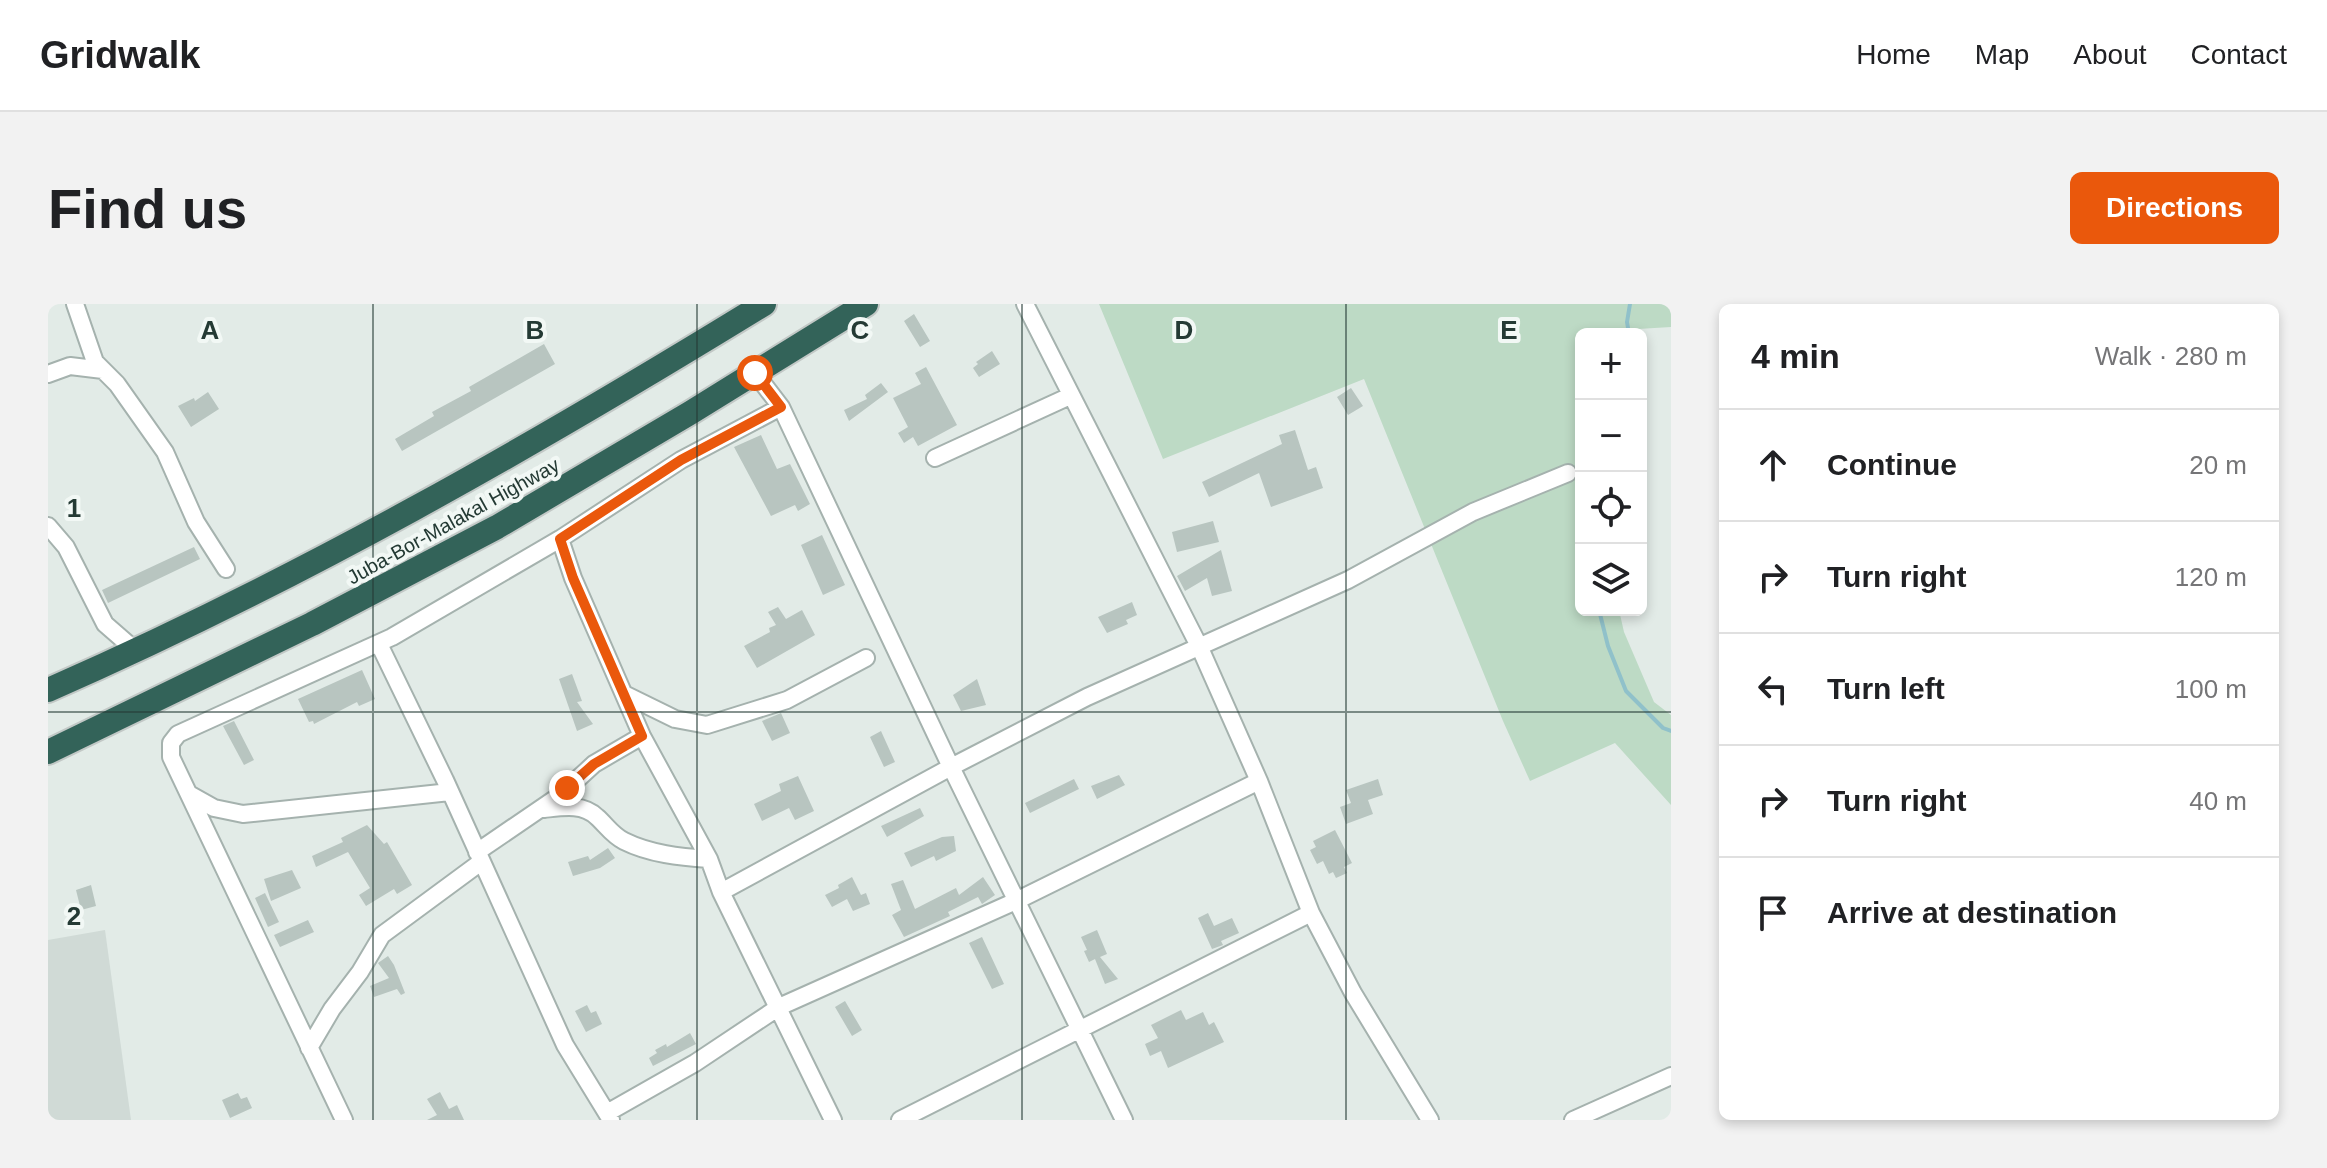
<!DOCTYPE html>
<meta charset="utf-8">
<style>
:root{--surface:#fff;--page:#f2f2f2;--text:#202124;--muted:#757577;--line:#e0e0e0;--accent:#ea580c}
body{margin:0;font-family:Helvetica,sans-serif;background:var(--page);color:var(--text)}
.controls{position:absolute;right:24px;top:24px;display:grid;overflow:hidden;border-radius:12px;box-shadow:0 4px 12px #0003}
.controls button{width:72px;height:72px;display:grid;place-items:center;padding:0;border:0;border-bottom:2px solid var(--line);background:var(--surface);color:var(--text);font:40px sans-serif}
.stop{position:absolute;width:24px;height:24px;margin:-18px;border:6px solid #ea580c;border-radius:50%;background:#fff}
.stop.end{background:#ea580c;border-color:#fff;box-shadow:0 2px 8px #0008}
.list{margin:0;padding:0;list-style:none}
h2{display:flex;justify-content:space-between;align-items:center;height:104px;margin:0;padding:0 32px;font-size:34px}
h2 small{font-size:26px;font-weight:400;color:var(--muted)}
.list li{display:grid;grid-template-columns:52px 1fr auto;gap:24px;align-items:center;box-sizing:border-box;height:112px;padding:0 32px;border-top:2px solid var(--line)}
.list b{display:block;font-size:30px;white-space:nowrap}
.list em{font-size:26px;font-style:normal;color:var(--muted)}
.icon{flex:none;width:44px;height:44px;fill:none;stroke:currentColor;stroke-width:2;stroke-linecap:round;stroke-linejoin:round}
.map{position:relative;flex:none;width:1623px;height:816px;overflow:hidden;border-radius:12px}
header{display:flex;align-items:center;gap:48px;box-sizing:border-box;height:112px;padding:0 40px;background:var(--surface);border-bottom:2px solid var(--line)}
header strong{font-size:38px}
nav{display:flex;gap:44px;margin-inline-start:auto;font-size:28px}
.intro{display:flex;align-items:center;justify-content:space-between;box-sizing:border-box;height:192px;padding:0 48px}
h1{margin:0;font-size:56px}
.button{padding:20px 36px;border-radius:12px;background:var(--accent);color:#fff;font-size:28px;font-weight:700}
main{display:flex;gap:48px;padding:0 48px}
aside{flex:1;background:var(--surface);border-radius:12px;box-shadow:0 4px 12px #0003}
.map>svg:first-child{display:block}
</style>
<header>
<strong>Gridwalk</strong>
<nav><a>Home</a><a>Map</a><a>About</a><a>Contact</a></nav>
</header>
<div class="intro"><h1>Find us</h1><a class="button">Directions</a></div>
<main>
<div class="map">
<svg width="1623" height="816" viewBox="0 0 1623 816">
<rect width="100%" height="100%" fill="#e2ebe7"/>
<!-- built -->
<path fill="#d0dad6" d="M 57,626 L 83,816 L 0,816 L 0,636 Z"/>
<!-- green -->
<path fill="#bddac5" d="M 1051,0 L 1623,0 L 1623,23 L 1590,25 L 1590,30 L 1533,30 L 1533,306 L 1571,306 L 1576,328 L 1606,398 L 1623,411 L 1623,501 L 1567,439 L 1482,477 L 1455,417 L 1316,75 L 1115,155 Z"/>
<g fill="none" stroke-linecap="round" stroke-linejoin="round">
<!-- stream -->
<path stroke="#90c1ca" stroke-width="4" d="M 1581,30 L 1579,18 L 1582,0
M 1551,306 L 1560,342 L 1578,387 L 1615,424 L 1623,427"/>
</g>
<!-- building -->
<path fill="#b8c5c0" d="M 866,10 L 882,37 L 872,43 L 856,17 Z
M 496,40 L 507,60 L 354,147 L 347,135 L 386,112 L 384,108 L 423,87 L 421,83 Z
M 944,47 L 952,60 L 931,73 L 925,64 L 930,60 L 928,58 Z
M 878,63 L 909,121 L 870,142 L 865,133 L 856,139 L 850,129 L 860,123 L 845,94 L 873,80 L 867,69 Z
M 833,79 L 840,88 L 801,117 L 796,106 L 819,95 L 817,91 Z
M 1303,84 L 1315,102 L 1300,111 L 1289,93 Z
M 160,88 L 171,105 L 143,123 L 130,102 L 146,94 L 147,97 Z
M 1247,126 L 1260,166 L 1268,163 L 1275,184 L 1223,203 L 1211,169 L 1161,193 L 1154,178 L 1234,140 L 1231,131 Z
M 713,131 L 729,165 L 742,160 L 762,200 L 750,207 L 747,201 L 723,212 L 686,143 Z
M 1165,217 L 1171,238 L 1129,248 L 1124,228 Z
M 774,231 L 797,281 L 775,291 L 753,241 Z
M 146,243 L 152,255 L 60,299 L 54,286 Z
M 1173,246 L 1184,287 L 1164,292 L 1159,274 L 1137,287 L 1129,272 Z
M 1084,298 L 1089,311 L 1078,316 L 1080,320 L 1059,329 L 1050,313 Z
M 730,303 L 738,315 L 754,306 L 767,331 L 709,364 L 696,342 L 722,328 L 721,324 L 728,321 L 720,308 Z
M 314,366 L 327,395 L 311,402 L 309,398 L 266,420 L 265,417 L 261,418 L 250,395 Z
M 524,370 L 534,397 L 529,398 L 545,420 L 529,427 L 511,375 Z
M 929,375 L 938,401 L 913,407 L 905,391 Z
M 733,409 L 742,429 L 724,437 L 714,417 Z
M 186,417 L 206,456 L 196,461 L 175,422 Z
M 833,427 L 847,458 L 836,463 L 822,433 Z
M 1071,471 L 1077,481 L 1049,495 L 1043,482 Z
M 750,472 L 766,507 L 747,516 L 741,504 L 714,517 L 706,500 L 733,487 L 731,480 Z
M 1026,475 L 1031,485 L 982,509 L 977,499 Z
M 1330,475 L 1335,491 L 1320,496 L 1325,510 L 1298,520 L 1292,503 L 1303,499 L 1298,486 Z
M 872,504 L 876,512 L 839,533 L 833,522 Z
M 319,521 L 336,540 L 339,538 L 364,581 L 349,590 L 346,585 L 318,602 L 311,591 L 322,584 L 300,548 L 268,563 L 264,552 L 295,538 L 293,534 Z
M 1287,526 L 1304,559 L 1296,563 L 1299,569 L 1288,574 L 1285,568 L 1281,570 L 1275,557 L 1269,560 L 1262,546 L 1268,543 L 1265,537 Z
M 906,532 L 908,547 L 888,557 L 886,552 L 863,563 L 856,549 L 894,533 Z
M 560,544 L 567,554 L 552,564 L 525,572 L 520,558 L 540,552 L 542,556 Z
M 244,566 L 253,584 L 223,597 L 216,575 Z
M 804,573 L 813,591 L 818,589 L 822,600 L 805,607 L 799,595 L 784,603 L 777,591 L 791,584 L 790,581 Z
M 935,573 L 947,591 L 934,600 L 930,593 L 900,608 L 902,612 L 856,633 L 844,611 L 853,606 L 843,580 L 855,576 L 867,605 L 908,584 L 911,591 Z
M 43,581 L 48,602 L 33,606 L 28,586 Z
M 217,589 L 231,618 L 220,623 L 207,594 Z
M 1160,609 L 1166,622 L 1184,614 L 1191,629 L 1173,637 L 1175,641 L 1164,645 L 1150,614 Z
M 260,616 L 266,628 L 232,643 L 226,631 Z
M 1049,626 L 1059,650 L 1052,653 L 1070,675 L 1057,680 L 1047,655 L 1041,658 L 1036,647 L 1039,646 L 1033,633 Z
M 934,633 L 956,680 L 944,685 L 921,639 Z
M 340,652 L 346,661 L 357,689 L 353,691 L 349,685 L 326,693 L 322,682 L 341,674 L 330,659 Z
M 797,697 L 814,726 L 804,732 L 787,703 Z
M 539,701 L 543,709 L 548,707 L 554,720 L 538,728 L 527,707 Z
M 1133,706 L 1138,716 L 1155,708 L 1161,721 L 1166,718 L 1176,738 L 1120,764 L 1113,747 L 1102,752 L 1097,740 L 1110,734 L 1103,721 Z
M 642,729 L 648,740 L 605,762 L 601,754 L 609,749 L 607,746 L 618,740 L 619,743 Z
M 392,788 L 401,805 L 409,801 L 416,816 L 379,816 L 389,811 L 379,795 Z
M 190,789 L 193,795 L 199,793 L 204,804 L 182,814 L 174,796 Z"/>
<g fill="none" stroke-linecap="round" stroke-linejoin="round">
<!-- street casing -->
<g stroke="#a5b2ae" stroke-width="20">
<path id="street" d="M 27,0 L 47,58 L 69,80 L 117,148 L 148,218 L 178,265
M 977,0 L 1152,344 L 1211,477 L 1263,609 L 1305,689 L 1382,816
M 707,69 L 733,103 L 903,463 L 1076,816
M 0,70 L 22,62 L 55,66
M 887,154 L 1022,92
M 0,222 L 18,243 L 57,320 L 88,347
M 512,235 L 525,274 L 594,432 L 661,555 L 673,588 L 785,816
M 331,340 L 397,476 L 517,741 L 563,816
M 576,390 L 627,415 L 659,421 L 739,396 L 818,354
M 141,490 L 166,504 L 195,510 L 402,488
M 496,505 C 514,503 535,499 549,513 C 559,522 564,531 576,537 C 602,550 632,553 661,555
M 429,548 L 511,492 L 546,460 L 594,432
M 673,588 L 903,463 L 1039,393 L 1300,276 L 1425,208 L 1520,169
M 261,744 L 284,705 L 312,668 L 334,631 L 433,558
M 559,809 L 647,759 L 731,703 L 968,597 L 1211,477
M 296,816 L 123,453 L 123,439 L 130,430 L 344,333 L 512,235 L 633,156 L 733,103
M 852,816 L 1263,609
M 1525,816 L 1623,772"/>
</g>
<!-- highway casing -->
<g stroke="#c2c8c6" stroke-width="28">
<path id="highway" d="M 0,386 C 249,277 485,142 716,0
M 0,448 L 264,320 L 449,223 L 642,109 L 818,0"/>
</g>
<!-- street -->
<use href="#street" stroke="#fff" stroke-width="16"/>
<!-- highway -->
<use href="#highway" stroke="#336359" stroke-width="24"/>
</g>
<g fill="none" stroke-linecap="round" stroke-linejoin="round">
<!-- route -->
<path stroke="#ea580c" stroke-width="10" d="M 519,484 L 546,460 L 594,432 L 525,274 L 512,235 L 633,156 L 733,103 L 707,69"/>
</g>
<!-- grid -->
<path fill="none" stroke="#243a34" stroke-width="2" stroke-opacity="0.55" d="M 325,0 L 325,816M 649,0 L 649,816M 974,0 L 974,816M 1298,0 L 1298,816M 0,408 L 1623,408"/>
<g text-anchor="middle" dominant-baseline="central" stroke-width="8" stroke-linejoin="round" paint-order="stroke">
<!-- street labels -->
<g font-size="20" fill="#243a34" stroke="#f2f8f5">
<text transform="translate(405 217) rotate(-29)">Juba-Bor-Malakal Highway</text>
</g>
</g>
<g font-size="26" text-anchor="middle" font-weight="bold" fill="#243a34" stroke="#f2f8f5" stroke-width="8" stroke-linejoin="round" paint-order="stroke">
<text x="162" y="35">A</text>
<text x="487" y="35">B</text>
<text x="812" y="35">C</text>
<text x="1136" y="35">D</text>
<text x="1461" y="35">E</text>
<text x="26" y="213">1</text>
<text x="26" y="621">2</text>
</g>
</svg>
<div class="controls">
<button>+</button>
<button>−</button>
<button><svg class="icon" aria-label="locate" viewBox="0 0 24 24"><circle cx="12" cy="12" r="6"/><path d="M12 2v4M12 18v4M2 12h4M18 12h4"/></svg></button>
<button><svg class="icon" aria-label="layers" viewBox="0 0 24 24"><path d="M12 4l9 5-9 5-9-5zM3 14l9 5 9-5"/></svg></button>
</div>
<div class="stop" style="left:707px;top:69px"></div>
<div class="stop end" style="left:519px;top:484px"></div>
</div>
<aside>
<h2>4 min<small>Walk · 280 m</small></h2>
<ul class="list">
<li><svg class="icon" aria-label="ahead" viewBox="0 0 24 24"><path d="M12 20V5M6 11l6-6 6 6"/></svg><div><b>Continue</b></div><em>20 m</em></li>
<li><svg class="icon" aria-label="right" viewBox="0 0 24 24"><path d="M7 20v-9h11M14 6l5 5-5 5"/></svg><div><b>Turn right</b></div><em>120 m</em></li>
<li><svg class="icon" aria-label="left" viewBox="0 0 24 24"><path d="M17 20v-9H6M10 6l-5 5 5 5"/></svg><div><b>Turn left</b></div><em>100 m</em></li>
<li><svg class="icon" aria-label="right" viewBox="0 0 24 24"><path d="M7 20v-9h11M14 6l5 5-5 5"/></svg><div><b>Turn right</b></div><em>40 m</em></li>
<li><svg class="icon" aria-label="arrive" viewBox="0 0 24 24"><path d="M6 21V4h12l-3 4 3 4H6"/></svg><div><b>Arrive at destination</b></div></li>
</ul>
</aside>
</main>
